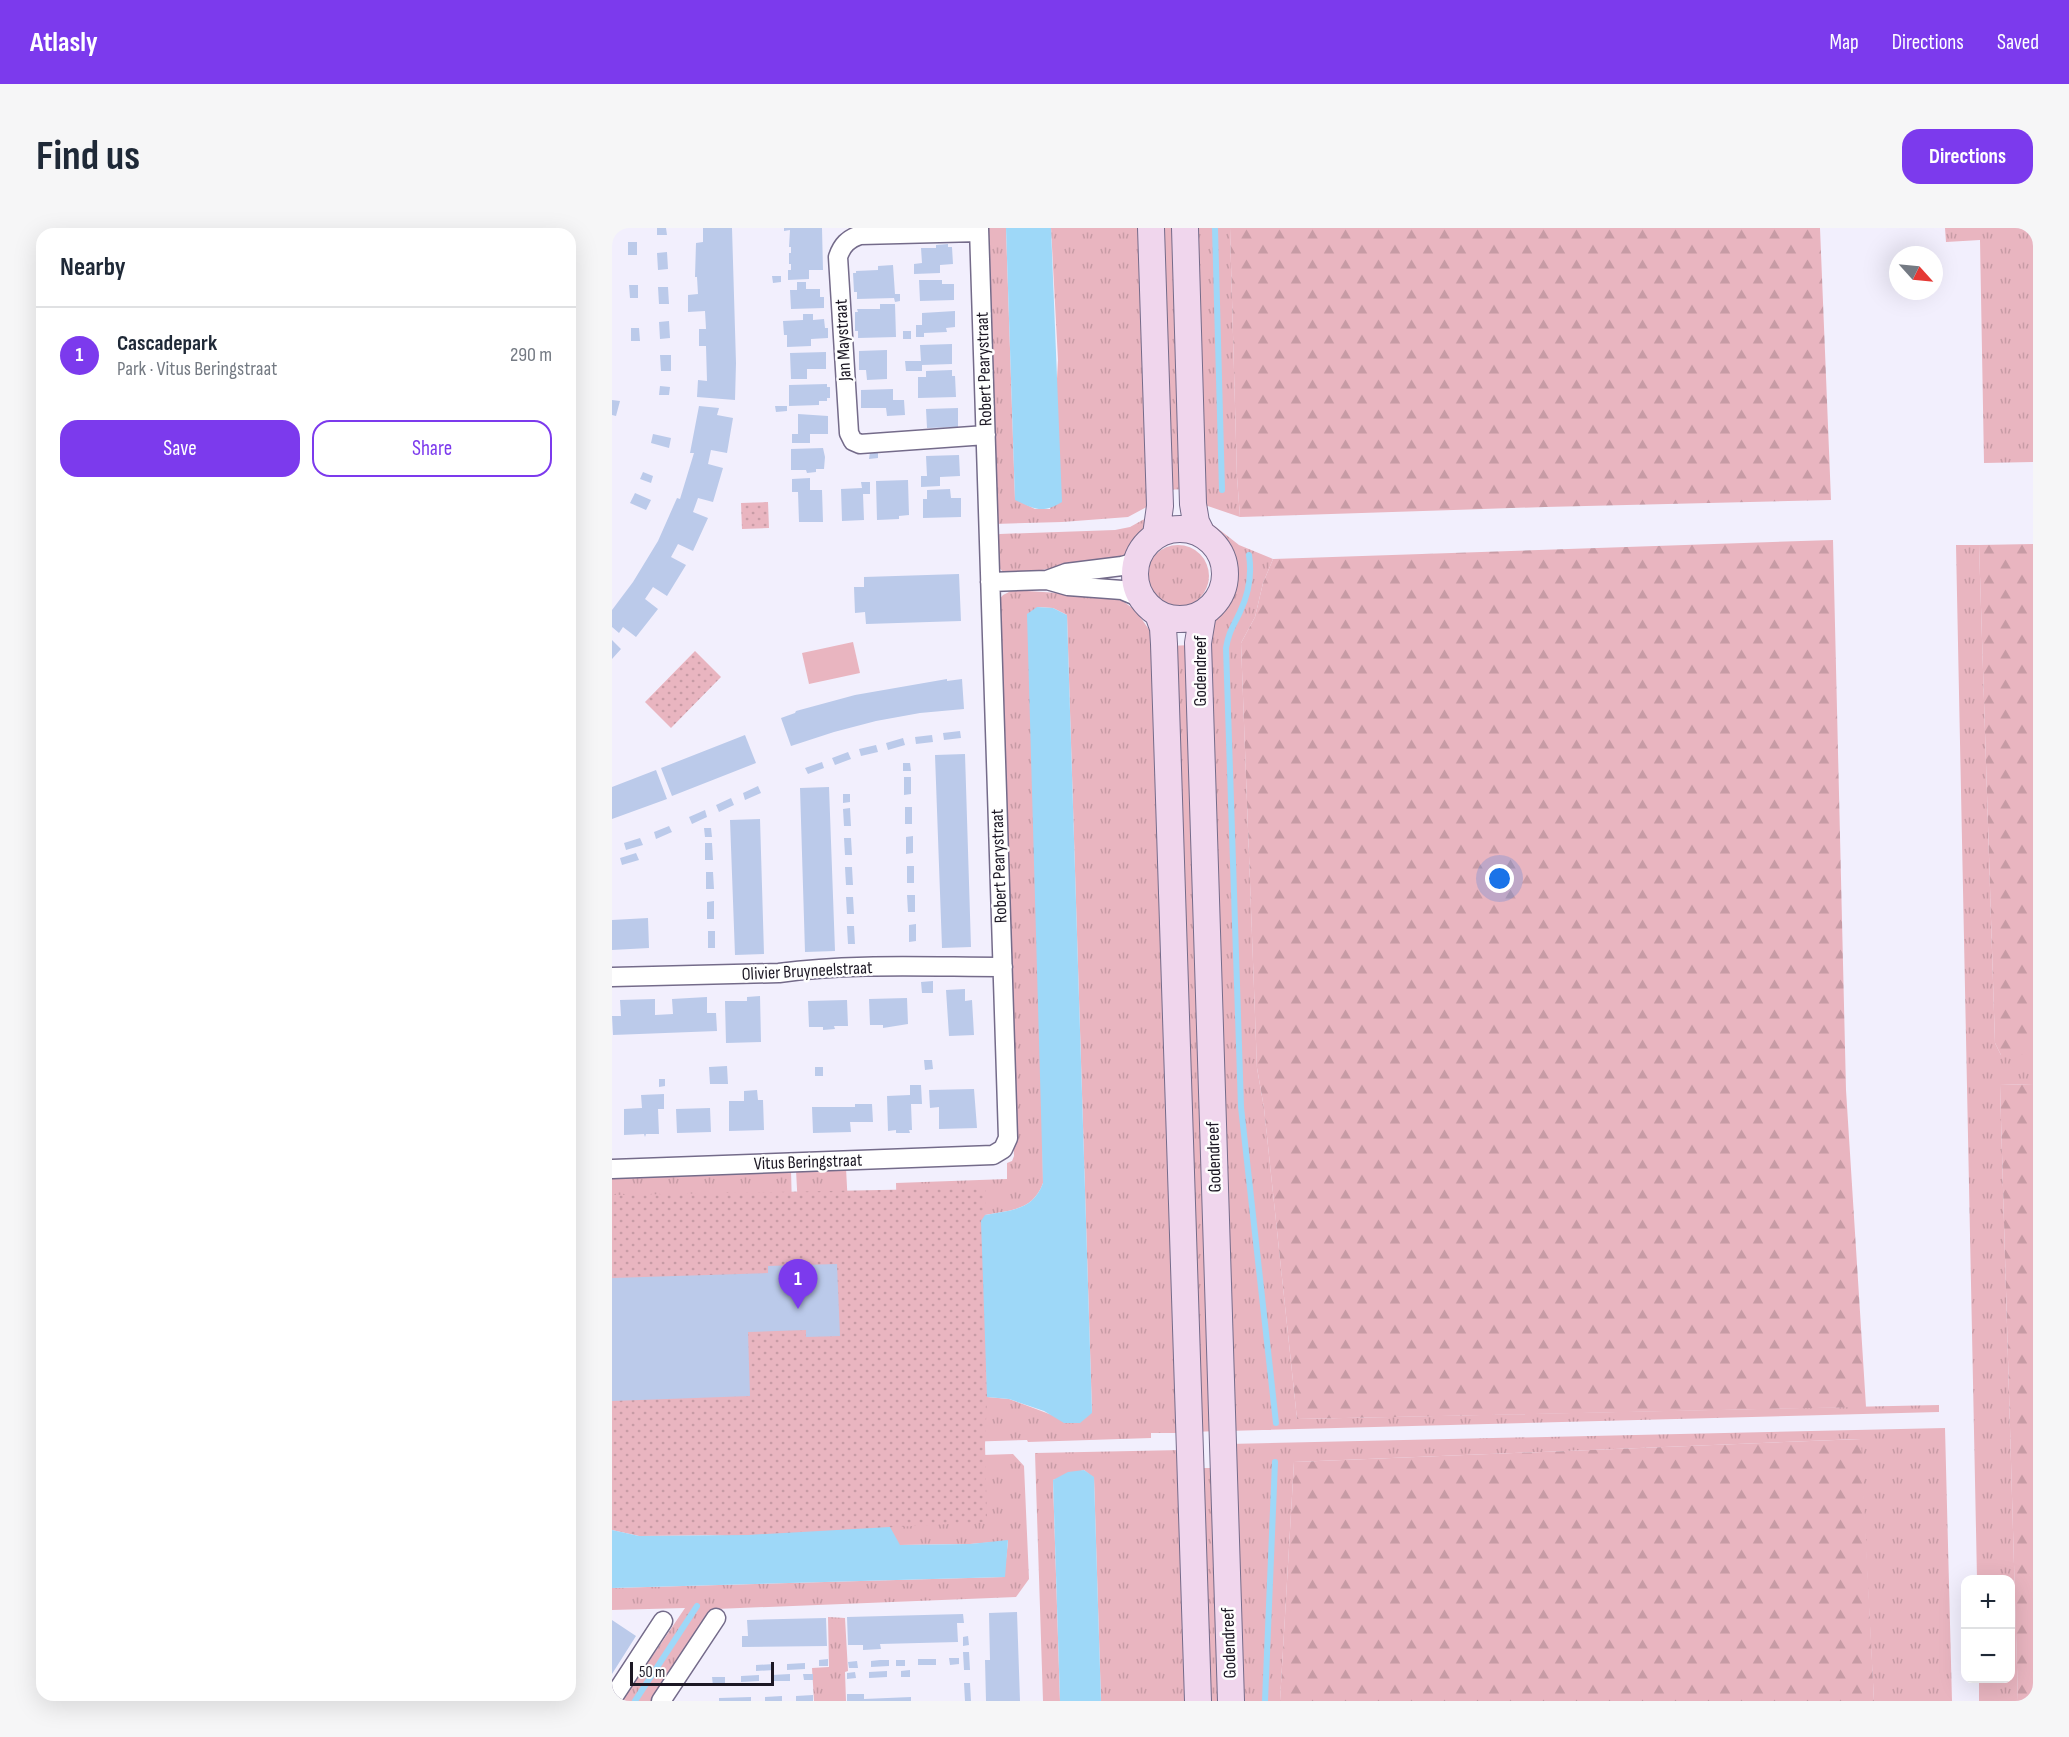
<!DOCTYPE html>
<meta charset="utf-8">
<style>
:root{--surface:#fff;--page:#f6f6f7;--text:#1f2937;--muted:#747a83;--line:#e0e1e3;--accent:#7c3aed}
body{margin:0;font-family:"Sofia Sans Condensed",sans-serif;background:var(--page);color:var(--text)}
.controls{position:absolute;right:18px;bottom:18px;display:grid;overflow:hidden;border-radius:12px;box-shadow:0 6px 24px #0002}
.controls button{width:54px;height:54px;display:grid;place-items:center;padding:0;border:0;border-bottom:2px solid var(--line);background:var(--surface);color:var(--text);font:30px sans-serif}
.compass{position:absolute;left:1277px;top:18px;width:54px;height:54px;border-radius:50%;background:var(--surface);box-shadow:0 6px 24px #0002;rotate:117deg}
.scale{position:absolute;left:18px;bottom:15px;width:144px;box-sizing:border-box;padding-left:6px;border:3px solid #1c1824;border-top:0;font-size:16px;line-height:21px;white-space:nowrap;color:#1c1824;-webkit-text-stroke:4px #fefefe;paint-order:stroke}
.you{position:absolute;left:888px;top:651px;width:21px;height:21px;margin:-15px;border:4px solid #fff;border-radius:50%;background:#1a73e8;box-shadow:0 0 0 9px #1a73e833}
.badge{display:grid;place-items:center;width:39px;height:39px;border-radius:50%;background:var(--accent);color:#fff;font-size:20px;font-weight:700}
.pin{position:absolute;translate:-50% -50px;filter:drop-shadow(0 2px 3px #0008)}
.pin::after{content:'';position:absolute;top:32px;width:21px;height:18px;background:inherit;clip-path:polygon(0 0,100% 0,50% 100%)}
.list{margin:0;padding:0;list-style:none}
h2{display:flex;justify-content:space-between;align-items:center;height:78px;margin:0;padding:0 24px;font-size:26px}
h2 small{font-size:20px;font-weight:400;color:var(--muted)}
.list li{display:grid;grid-template-columns:39px 1fr auto;gap:18px;align-items:center;box-sizing:border-box;height:96px;padding:0 24px;border-top:2px solid var(--line)}
.list b{display:block;font-size:22px;white-space:nowrap}
.list p{margin:0;font-size:20px;white-space:nowrap;color:var(--muted)}
.list em{font-size:20px;font-style:normal;color:var(--muted)}
.actions{display:flex;gap:12px;padding:18px 24px}
.actions a{flex:1;padding:14px 0;border:2px solid var(--accent);border-radius:18px;text-align:center;font-size:21px;color:var(--accent)}
.actions .main{background:var(--accent);color:#fff}
.map{position:relative;flex:none;width:1421px;height:1473px;overflow:hidden;border-radius:18px}
header{display:flex;align-items:center;gap:36px;box-sizing:border-box;height:84px;padding:0 30px;background:var(--accent);color:#fff}
header strong{font-size:28px}
nav{display:flex;gap:33px;margin-inline-start:auto;font-size:21px}
.intro{display:flex;align-items:center;justify-content:space-between;box-sizing:border-box;height:144px;padding:0 36px}
h1{margin:0;font-size:42px}
.button{padding:15px 27px;border-radius:18px;background:var(--accent);color:#fff;font-size:21px;font-weight:700}
main{display:flex;gap:36px;padding:0 36px}
aside{flex:1;background:var(--surface);border-radius:18px;box-shadow:0 6px 24px #0002}
.map>svg:first-child{display:block}
</style>
<header>
<strong>Atlasly</strong>
<nav><a>Map</a><a>Directions</a><a>Saved</a></nav>
</header>
<div class="intro"><h1>Find us</h1><a class="button">Directions</a></div>
<main>
<aside>
<h2>Nearby<small></small></h2>
<ul class="list">
<li><span class="badge">1</span><div><b>Cascadepark</b><p>Park · Vitus Beringstraat</p></div><em>290 m</em></li>
</ul>
<div class="actions"><a class="main">Save</a><a>Share</a></div>
</aside>
<div class="map">
<svg width="1421" height="1473" viewBox="0 0 1421 1473">
<defs>
<pattern id="grass-tufts" width="24" height="20" patternUnits="userSpaceOnUse" patternTransform="scale(1.5)"><rect width="24" height="20" fill="#e9b5c0"/><path d="M3 7l-1-3M5 7V3M7 7l1-3M15 17l-1-3M17 17v-4M19 17l1-3" fill="none" stroke="#c79ba5"/></pattern>
<pattern id="forest-firs" width="22" height="20" patternUnits="userSpaceOnUse" patternTransform="scale(1.5)"><rect width="22" height="20" fill="#e9b5c0"/><path d="M5 1l3.5 6h-7zM16 11l3.5 6h-7z" fill="#c79ba5"/></pattern>
<pattern id="park-dots" width="8" height="8" patternUnits="userSpaceOnUse" patternTransform="scale(1.5)"><rect width="8" height="8" fill="#e9b5c0"/><path d="M2 2h.1M6 6h.1" fill="none" stroke="#c79ba5" stroke-width="1.8" stroke-linecap="round"/></pattern>
</defs>
<rect width="100%" height="100%" fill="#f2effd"/>
<!-- grass -->
<path fill="url(#grass-tufts)" fill-rule="evenodd" d="M 372,0 L 394,0 L 403,271 L 423,281 L 438,281 L 446,132 L 439,0 L 533,0 L 542,275 L 516,289 L 450,294 L 382,296 Z
M 543,0 L 566,0 L 574,261 L 552,262 Z
M 576,0 L 618,0 L 625,249 L 628,289 L 587,275 Z
M 1333,0 L 1421,0 L 1421,234 L 1372,235 L 1368,12 L 1334,14 Z
M 536,289 L 534,306 L 514,329 L 404,346 L 391,344 L 383,335 L 385,307 L 388,306 L 503,302 L 518,299 Z
M 595,292 L 627,317 L 661,331 L 651,355 L 643,389 L 629,415 L 645,840 L 652,880 L 685,1191 L 1327,1177 L 1327,1184 L 615,1203 L 591,415 C 594,407 597,400 601,393 C 603,388 607,386 609,382 C 620,367 626,345 618,328 C 612,315 600,306 595,292 Z
M 1344,317 L 1367,317 L 1383,815 L 1389,827 L 1421,827 L 1421,856 L 1388,857 L 1406,1473 L 1367,1473 L 1367,1451 L 1398,1450 L 1398,1352 L 1365,1351 Z
M535 348a31 31 0 1 1 62 0a31 31 0 1 1-62 0Z
M 401,362 L 492,368 L 511,373 L 524,383 L 543,410 L 572,1205 L 539,1205 L 539,1210 L 416,1214 L 415,1212 L 321,1215 L 290,1190 L 284,955 L 395,951 L 395,935 L 400,933 L 402,928 L 386,373 L 391,367 ZM 425,379 L 441,380 L 455,387 L 480,1185 L 440,1187 L 397,1171 L 375,1169 L 373,987 C 398,982 421,983 431,955 Z
M 579,417 L 605,1203 L 582,1204 L 557,418 Z
M 234,940 L 236,978 L 186,980 L 184,942 Z
M 179,942 L 180,980 L 0,986 L 0,948 Z
M 1333,1200 L 1340,1473 L 1262,1473 L 1248,1211 L 682,1234 L 668,1473 L 626,1473 L 616,1216 Z
M 570,1222 L 578,1473 L 489,1473 L 482,1250 L 472,1242 L 441,1252 L 448,1473 L 431,1473 L 423,1225 Z
M 401,1226 L 412,1238 L 417,1351 L 404,1369 L 104,1381 L 42,1473 L 10,1473 L 73,1380 L 0,1382 L 0,1360 L 392,1349 L 396,1313 L 358,1316 L 288,1317 L 0,1302 L 0,1239 Z
M 583,1240 L 606,1240 L 614,1473 L 591,1473 Z
M 216,1389 L 233,1390 L 236,1443 L 233,1444 L 234,1473 L 202,1473 L 200,1440 L 217,1439 Z"/>
<!-- forest -->
<path fill="url(#forest-firs)" d="M 618,0 L 1208,0 L 1219,272 L 933,279 L 628,289 L 625,249 Z
M 1221,312 L 1234,862 L 1254,1179 L 685,1191 L 652,880 L 645,840 L 629,415 L 643,389 L 651,355 L 661,331 Z
M 1421,316 L 1421,827 L 1389,827 L 1383,815 L 1367,317 Z
M 1421,856 L 1421,1473 L 1406,1473 L 1388,857 Z
M 1249,1211 L 1262,1473 L 668,1473 L 682,1234 Z"/>
<!-- park -->
<path fill="url(#park-dots)" d="M 156,274 L 157,300 L 130,301 L 129,275 Z
M 83,423 L 109,449 L 59,500 L 33,474 Z
M 374,960 L 373,987 L 369,993 L 375,1169 L 373,1217 L 375,1294 L 136,1307 L 27,1308 L 0,1302 L 0,967 Z"/>
<!-- pitch -->
<path fill="#e9b5c0" d="M 241,414 L 248,445 L 197,456 L 190,425 Z"/>
<!-- water -->
<path fill="#9ed8f8" d="M 394,0 L 439,0 L 450,274 C 430,286 423,281 403,272 Z
M 425,379 L 441,380 L 455,387 L 480,1185 L 468,1195 L 452,1195 L 432,1183 L 397,1171 L 375,1169 L 369,993 L 373,987 C 398,982 421,983 431,955 L 415,386 Z
M 472,1242 L 482,1249 L 489,1473 L 448,1473 L 441,1252 L 456,1244 Z
M 278,1299 L 288,1317 L 358,1316 L 396,1312 L 393,1349 L 0,1360 L 0,1302 L 27,1308 L 136,1307 Z"/>
<g fill="none" stroke-linecap="round" stroke-linejoin="round">
<!-- stream -->
<path stroke="#9ed8f8" stroke-width="6" d="M 603,0 L 610,262
M 637,327 C 640,346 636,367 628,384 C 621,399 617,403 614,420 L 629,879 L 664,1195
M 23,1473 L 85,1378
M 653,1473 L 663,1234"/>
</g>
<!-- building -->
<path fill="#bbcaea" d="M 45,0 L 54,0 L 55,7 L 45,7 Z
M 91,0 L 120,0 L 124,135 L 123,172 L 85,169 L 86,152 L 95,153 L 94,118 L 87,118 L 87,101 L 94,101 L 93,83 L 76,84 L 76,67 L 86,66 L 85,49 L 83,49 L 84,15 L 91,14 Z
M 172,0 L 210,0 L 211,42 L 197,42 L 197,51 L 176,52 L 176,42 L 179,42 L 179,36 L 177,36 L 177,25 L 179,25 L 179,19 L 177,19 L 178,2 L 172,3 Z
M 16,14 L 25,14 L 25,27 L 16,27 Z
M 336,16 L 336,19 L 340,19 L 341,36 L 328,37 L 328,45 L 302,46 L 302,36 L 310,35 L 309,20 L 324,20 L 324,17 Z
M 55,24 L 56,41 L 46,42 L 45,25 Z
M 281,37 L 283,66 L 288,66 L 288,73 L 283,74 L 282,70 L 245,71 L 245,64 L 242,64 L 241,45 L 244,45 L 244,43 L 266,42 L 266,38 Z
M 160,48 L 169,48 L 169,54 L 161,55 Z
M 307,52 L 330,52 L 330,56 L 342,56 L 342,72 L 308,73 Z
M 185,54 L 194,54 L 194,61 L 208,61 L 208,69 L 212,69 L 212,80 L 179,81 L 178,62 L 185,62 Z
M 17,57 L 26,57 L 26,70 L 18,70 Z
M 46,59 L 56,59 L 57,76 L 47,76 Z
M 268,76 L 283,76 L 284,109 L 246,110 L 246,103 L 243,103 L 243,84 L 246,84 L 245,81 L 268,81 Z
M 343,83 L 343,99 L 334,100 L 335,104 L 312,105 L 312,109 L 304,109 L 304,97 L 310,97 L 310,85 Z
M 191,86 L 201,86 L 201,92 L 212,91 L 213,100 L 216,100 L 216,110 L 199,111 L 199,118 L 175,119 L 175,107 L 172,107 L 171,93 L 191,92 Z
M 57,93 L 58,110 L 48,111 L 47,94 Z
M 19,100 L 27,100 L 28,113 L 19,113 Z
M 291,103 L 299,103 L 299,111 L 291,111 Z
M 340,116 L 340,136 L 310,137 L 310,143 L 294,143 L 293,133 L 309,133 L 308,117 Z
M 275,122 L 275,151 L 255,152 L 254,142 L 247,142 L 247,123 Z
M 214,124 L 214,141 L 195,141 L 195,151 L 179,151 L 178,125 Z
M 48,127 L 59,127 L 59,143 L 49,143 Z
M 340,142 L 340,148 L 343,148 L 344,169 L 306,170 L 306,149 L 314,149 L 314,143 Z
M 215,156 L 215,159 L 218,159 L 218,170 L 215,170 L 215,173 L 207,173 L 207,177 L 177,178 L 177,157 Z
M 48,158 L 58,159 L 57,167 L 47,167 Z
M 281,161 L 281,172 L 292,172 L 293,187 L 275,188 L 274,180 L 249,180 L 249,162 Z
M 0,172 L 8,173 L 4,188 L 0,187 Z
M 87,178 L 107,180 L 105,187 L 121,190 L 115,225 L 99,222 L 96,236 L 111,240 L 101,274 L 86,270 L 81,284 L 96,290 L 81,323 L 66,316 L 59,329 L 74,337 L 55,368 L 41,359 L 33,371 L 46,381 L 24,409 L 11,399 L 7,405 L 0,399 L 0,382 L 21,354 L 46,313 L 65,270 L 68,271 L 82,225 L 78,225 Z
M 163,178 L 175,178 L 175,183 L 164,184 Z
M 346,180 L 346,199 L 315,200 L 314,181 Z
M 186,186 L 216,188 L 216,206 L 198,206 L 198,215 L 180,215 L 180,206 L 186,206 Z
M 41,206 L 59,210 L 57,220 L 39,215 Z
M 211,220 L 213,229 L 212,241 L 204,241 L 204,244 L 195,245 L 194,242 L 179,242 L 179,221 Z
M 258,224 L 266,224 L 266,230 L 257,231 Z
M 347,227 L 348,248 L 328,249 L 328,258 L 309,259 L 309,248 L 315,248 L 314,228 Z
M 31,244 L 41,248 L 39,255 L 28,251 Z
M 198,250 L 198,262 L 210,262 L 211,294 L 187,294 L 186,264 L 180,264 L 180,251 Z
M 296,252 L 297,287 L 287,288 L 287,291 L 265,292 L 264,253 Z
M 249,254 L 258,254 L 258,266 L 251,266 L 252,292 L 230,293 L 229,261 L 250,260 Z
M 338,261 L 339,270 L 349,270 L 349,289 L 311,290 L 311,271 L 315,271 L 315,262 Z
M 23,265 L 39,272 L 34,282 L 18,275 Z
M 347,346 L 349,393 L 254,396 L 253,384 L 243,385 L 242,359 L 252,359 L 252,349 Z
M 0,412 L 9,421 L 0,431 Z
M 335,451 L 335,453 L 350,451 L 352,481 L 308,485 L 264,493 L 222,504 L 179,518 L 169,490 L 183,485 L 184,483 L 243,467 Z
M 348,503 L 349,510 L 332,512 L 331,505 Z
M 133,507 L 144,535 L 60,568 L 49,540 Z
M 320,507 L 321,514 L 304,516 L 303,509 Z
M 291,510 L 293,517 L 276,522 L 274,515 Z
M 264,517 L 266,524 L 249,528 L 247,521 Z
M 236,524 L 239,531 L 223,537 L 220,530 Z
M 353,526 L 359,719 L 330,720 L 323,527 Z
M 210,534 L 212,540 L 196,546 L 193,540 Z
M 291,535 L 298,535 L 299,543 L 291,543 Z
M 44,542 L 55,571 L 0,591 L 0,559 Z
M 292,549 L 299,549 L 299,566 L 292,567 Z
M 146,558 L 149,565 L 133,572 L 131,565 Z
M 217,559 L 223,723 L 193,724 L 188,560 Z
M 231,566 L 238,566 L 238,574 L 231,575 Z
M 119,570 L 122,577 L 107,584 L 104,577 Z
M 293,579 L 300,579 L 300,596 L 293,596 Z
M 238,580 L 239,598 L 232,598 L 231,581 Z
M 93,582 L 95,589 L 80,596 L 77,589 Z
M 148,591 L 152,726 L 123,727 L 118,592 Z
M 57,598 L 60,604 L 44,611 L 42,604 Z
M 92,600 L 99,600 L 100,609 L 93,609 Z
M 301,608 L 301,625 L 294,626 L 294,609 Z
M 28,610 L 31,617 L 14,622 L 12,615 Z
M 232,610 L 239,610 L 240,627 L 233,627 Z
M 93,615 L 100,615 L 101,632 L 93,632 Z
M 24,625 L 27,632 L 10,637 L 8,630 Z
M 295,638 L 302,638 L 302,655 L 295,655 Z
M 233,639 L 240,639 L 241,657 L 234,657 Z
M 94,644 L 101,644 L 102,661 L 94,661 Z
M 295,667 L 303,667 L 303,684 L 296,684 Z
M 234,669 L 241,669 L 242,686 L 235,686 Z
M 102,673 L 102,691 L 95,691 L 95,674 Z
M 36,690 L 37,720 L 0,722 L 0,692 Z
M 304,696 L 304,713 L 297,714 L 297,697 Z
M 235,698 L 242,698 L 243,716 L 236,716 Z
M 96,703 L 103,703 L 103,720 L 96,720 Z
M 321,753 L 321,765 L 310,765 L 309,754 Z
M 353,761 L 353,773 L 360,772 L 362,807 L 337,808 L 334,762 Z
M 148,768 L 149,814 L 114,815 L 113,773 L 135,773 L 135,769 Z
M 95,769 L 95,785 L 104,785 L 105,803 L 1,807 L 0,788 L 9,788 L 8,772 L 43,771 L 43,787 L 61,786 L 60,771 Z
M 295,770 L 296,796 L 271,800 L 271,797 L 258,797 L 257,771 Z
M 235,772 L 236,798 L 222,798 L 223,801 L 211,802 L 211,799 L 197,799 L 196,773 Z
M 312,832 L 320,832 L 321,841 L 313,842 Z
M 115,838 L 116,856 L 98,856 L 97,839 Z
M 203,839 L 211,839 L 211,848 L 203,848 Z
M 47,851 L 53,851 L 53,858 L 47,859 Z
M 298,857 L 309,857 L 310,876 L 299,876 L 300,902 L 297,902 L 298,905 L 284,905 L 284,902 L 276,903 L 275,868 L 298,867 Z
M 362,861 L 365,900 L 327,901 L 327,879 L 318,880 L 317,862 Z
M 145,862 L 146,872 L 151,872 L 152,902 L 117,903 L 117,873 L 132,873 L 132,863 Z
M 52,866 L 52,881 L 46,881 L 47,906 L 34,906 L 33,909 L 32,906 L 12,907 L 12,881 L 30,880 L 29,867 Z
M 243,876 L 260,876 L 261,894 L 238,894 L 239,904 L 201,905 L 200,879 L 243,879 Z
M 98,880 L 99,904 L 65,905 L 64,881 Z
M 225,1036 L 228,1108 L 194,1109 L 194,1102 L 136,1104 L 138,1168 L 0,1173 L 0,1050 L 156,1045 L 156,1038 Z
M 405,1384 L 408,1473 L 374,1473 L 373,1432 L 378,1432 L 377,1385 Z
M 351,1386 L 352,1395 L 345,1395 L 346,1414 L 268,1416 L 269,1421 L 251,1422 L 251,1417 L 236,1417 L 235,1389 Z
M 214,1390 L 215,1418 L 130,1419 L 130,1408 L 136,1408 L 135,1392 Z
M 0,1392 L 24,1408 L 0,1446 Z
M 356,1408 L 357,1417 L 351,1418 L 351,1409 Z
M 351,1424 L 357,1424 L 358,1442 L 352,1442 Z
M 337,1430 L 347,1430 L 347,1436 L 338,1437 Z
M 216,1431 L 216,1438 L 207,1438 L 207,1432 Z
M 306,1431 L 324,1431 L 324,1437 L 306,1437 Z
M 268,1432 L 277,1432 L 277,1438 L 259,1439 L 259,1433 Z
M 284,1432 L 293,1432 L 293,1438 L 284,1438 Z
M 245,1433 L 246,1440 L 237,1440 L 236,1434 Z
M 193,1435 L 193,1441 L 175,1442 L 175,1436 Z
M 162,1436 L 162,1442 L 144,1443 L 144,1437 Z
M 298,1442 L 298,1449 L 289,1449 L 289,1443 Z
M 275,1443 L 275,1449 L 257,1450 L 257,1444 Z
M 243,1444 L 244,1450 L 235,1451 L 235,1445 Z
M 178,1446 L 178,1453 L 160,1453 L 160,1447 Z
M 191,1446 L 201,1446 L 201,1452 L 192,1452 Z
M 147,1447 L 147,1453 L 129,1454 L 129,1448 Z
M 100,1449 L 113,1449 L 113,1457 L 101,1458 Z
M 352,1455 L 358,1455 L 359,1473 L 353,1473 Z
M 235,1466 L 252,1466 L 252,1471 L 299,1469 L 299,1473 L 235,1473 Z
M 201,1467 L 201,1473 L 184,1473 L 184,1468 Z
M 170,1468 L 170,1473 L 153,1473 L 153,1469 Z
M 139,1469 L 139,1473 L 107,1473 L 107,1470 Z"/>
<g fill="none" stroke-linecap="round" stroke-linejoin="round">
<!-- minor casing -->
<g stroke="#746b8a" stroke-width="21">
<path id="minor" d="M 367,4 L 248,7 C 236,11 230,17 226,29 L 237,205 L 241,213 L 248,216 L 374,207
M 435,352 L 456,358 L 510,362 L 529,370
M 378,354 L 435,352 L 454,345 L 510,338 L 517,336 L 527,327
M 0,749 L 167,745 C 240,735 317,739 391,739
M 0,941 L 381,927 L 391,921 L 396,910 L 367,0
M 0,1471 L 51,1393
M 49,1473 L 104,1390"/>
</g>
<!-- secondary casing -->
<g stroke="#746b8a" stroke-width="28">
<path id="secondary" d="M 539,0 L 548,278 L 544,307
M 573,0 L 581,276 L 584,294 L 590,306
M523 346a45 45 0 1 1 90 0a45 45 0 1 1-90 0Z
M 591,385 L 586,415 L 619,1473
M 546,386 L 551,400 L 552,416 L 586,1473"/>
</g>
<!-- minor -->
<use href="#minor" stroke="#fff" stroke-width="18"/>
<!-- secondary -->
<use href="#secondary" stroke="#f0d6ed" stroke-width="26"/>
</g>
<g text-anchor="middle" dominant-baseline="central" stroke-width="5" stroke-linejoin="round" paint-order="stroke">
<!-- street labels -->
<g font-size="18" fill="#1c1824" stroke="#fefefe">
<text transform="translate(231 112) rotate(-93)">Jan Maystraat</text>
<text transform="translate(372 141) rotate(-92)">Robert Pearystraat</text>
<text transform="translate(588 443) rotate(-90)">Godendreef</text>
<text transform="translate(387 638) rotate(-92)">Robert Pearystraat</text>
<text transform="translate(195 743) rotate(-3)">Olivier Bruyneelstraat</text>
<text transform="translate(602 929) rotate(-92)">Godendreef</text>
<text transform="translate(196 934) rotate(-2)">Vitus Beringstraat</text>
<text transform="translate(617 1415) rotate(-92)">Godendreef</text>
</g>
</g>
</svg>
<div class="controls">
<button>+</button>
<button>−</button>
</div>
<svg class="compass" viewBox="-18 -18 36 36"><path d="M0-13l5 13h-10z" fill="#e53935"/><path d="M0 13l5-13h-10z" fill="#747a83"/></svg>
<div class="scale">50 m</div>
<div class="you"></div>
<div class="pin badge" style="left:186px;top:1081px">1</div>
</div>
</main>
